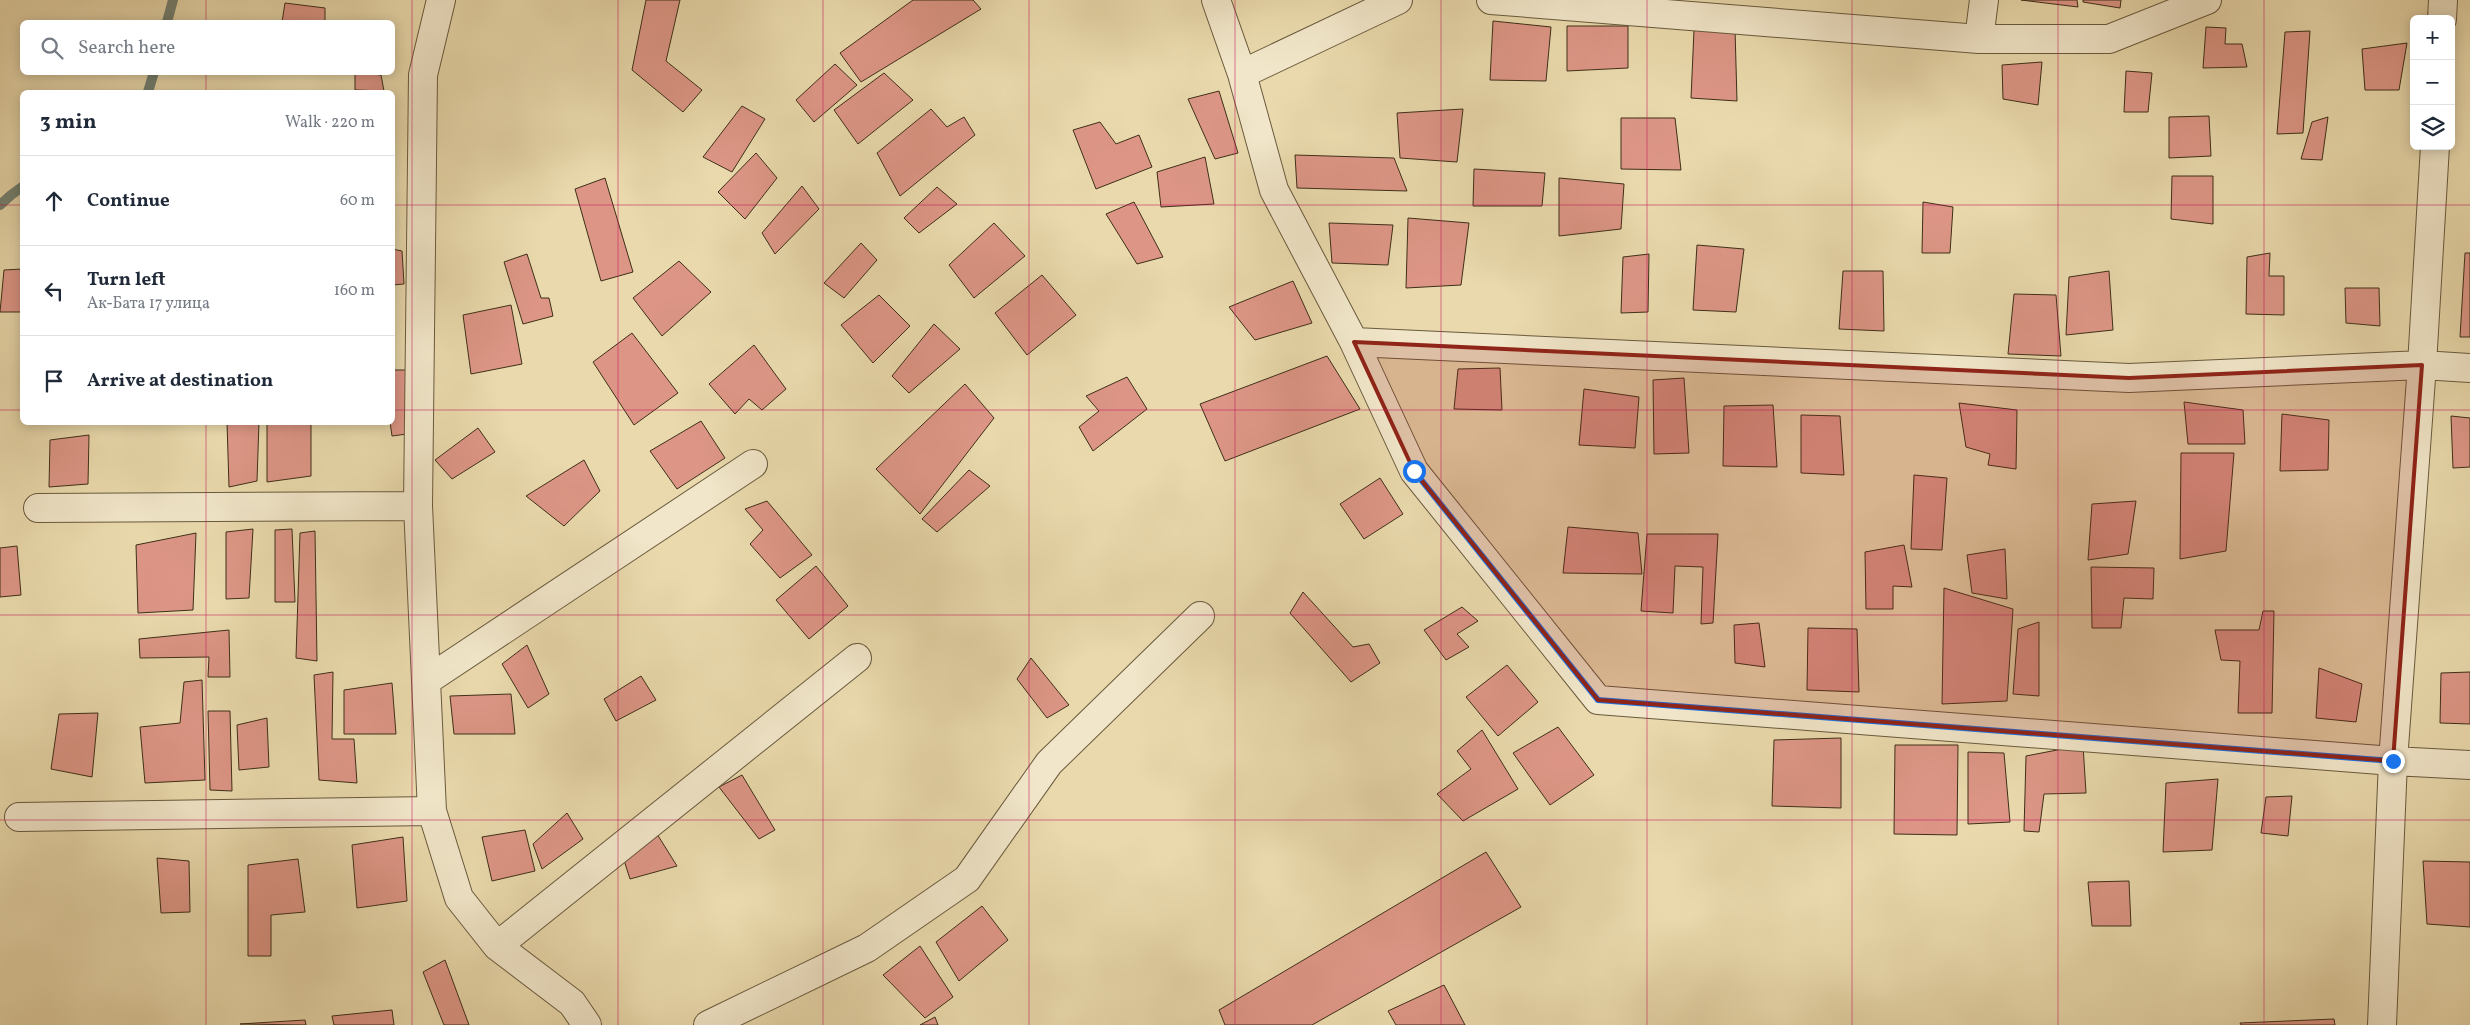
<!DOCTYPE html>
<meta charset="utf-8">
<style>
:root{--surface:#fff;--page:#f2f2f3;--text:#1f2937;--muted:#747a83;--line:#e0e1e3}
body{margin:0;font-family:Vollkorn,serif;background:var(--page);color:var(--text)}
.controls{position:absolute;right:15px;top:15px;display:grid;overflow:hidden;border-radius:8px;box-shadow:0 2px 12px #0003}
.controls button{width:45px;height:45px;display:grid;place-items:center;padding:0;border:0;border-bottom:1px solid var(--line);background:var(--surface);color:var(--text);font:25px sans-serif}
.stop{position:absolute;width:15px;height:15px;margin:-11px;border:4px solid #1a73e8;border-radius:50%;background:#fff}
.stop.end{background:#1a73e8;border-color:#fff;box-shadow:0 1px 5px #0008}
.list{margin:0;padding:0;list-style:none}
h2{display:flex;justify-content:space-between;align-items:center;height:65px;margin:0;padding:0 20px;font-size:21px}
h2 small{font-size:16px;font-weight:400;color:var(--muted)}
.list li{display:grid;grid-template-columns:32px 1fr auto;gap:15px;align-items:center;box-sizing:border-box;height:90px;padding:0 20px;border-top:1px solid var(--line)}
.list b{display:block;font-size:19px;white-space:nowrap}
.list p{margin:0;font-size:16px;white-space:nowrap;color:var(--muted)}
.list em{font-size:16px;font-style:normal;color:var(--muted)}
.icon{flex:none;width:28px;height:28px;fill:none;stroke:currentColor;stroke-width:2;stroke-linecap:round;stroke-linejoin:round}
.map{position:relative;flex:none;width:2470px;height:1025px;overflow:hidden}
.search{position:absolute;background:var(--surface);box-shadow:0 2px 12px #0003;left:20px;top:20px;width:375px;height:55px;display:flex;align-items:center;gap:12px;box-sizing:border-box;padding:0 18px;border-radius:8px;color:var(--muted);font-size:19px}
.panel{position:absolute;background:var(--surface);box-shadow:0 2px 12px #0003;left:20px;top:90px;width:375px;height:335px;border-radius:8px}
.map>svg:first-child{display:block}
</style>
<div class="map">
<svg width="2470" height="1025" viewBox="0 0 2470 1025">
<rect width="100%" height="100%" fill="#e9d9ac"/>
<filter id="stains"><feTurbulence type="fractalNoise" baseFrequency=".004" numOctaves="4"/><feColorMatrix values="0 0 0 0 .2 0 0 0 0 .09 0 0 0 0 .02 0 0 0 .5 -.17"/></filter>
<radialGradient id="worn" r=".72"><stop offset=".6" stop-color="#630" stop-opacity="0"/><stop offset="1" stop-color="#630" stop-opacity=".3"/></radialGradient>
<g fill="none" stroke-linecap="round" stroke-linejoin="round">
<!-- stream -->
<path stroke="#748273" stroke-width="10" d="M 167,22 L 173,0
M 148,92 L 154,72
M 0,205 L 11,195 L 22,187"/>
</g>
<!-- building -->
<path fill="#dd9686" stroke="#3e2f18" d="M 646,0 L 680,0 L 666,61 L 702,90 L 683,112 L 632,70 Z
M 913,0 L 973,0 L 981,9 L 861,82 L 840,53 Z
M 2077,0 L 2078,7 L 2021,0 Z
M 2083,0 L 2121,0 L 2120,8 L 2083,2 Z
M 285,3 L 325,8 L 325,22 L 282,22 Z
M 1493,21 L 1551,27 L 1546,81 L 1490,80 Z
M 1567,26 L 1628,26 L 1628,68 L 1567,71 Z
M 2206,27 L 2226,28 L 2225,44 L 2242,44 L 2247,67 L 2203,68 Z
M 1735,29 L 1737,101 L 1691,98 L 1694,30 Z
M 2310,31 L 2303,133 L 2277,134 L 2285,32 Z
M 2407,43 L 2399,90 L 2365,90 L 2362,49 Z
M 2042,62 L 2038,105 L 2003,99 L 2002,65 Z
M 835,64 L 857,85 L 814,122 L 796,100 Z
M 2126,71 L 2152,73 L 2148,112 L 2124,112 Z
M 355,72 L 381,75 L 384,91 L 355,90 Z
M 884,73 L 913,100 L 858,144 L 834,110 Z
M 1219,91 L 1238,153 L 1215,159 L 1188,99 Z
M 742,106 L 765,119 L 732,172 L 703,157 Z
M 931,109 L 947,127 L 964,117 L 975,135 L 900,196 L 877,153 Z
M 1463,109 L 1457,162 L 1400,158 L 1397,113 Z
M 2209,116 L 2211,156 L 2169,158 L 2169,117 Z
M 2328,117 L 2322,160 L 2301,159 L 2312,122 Z
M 1621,118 L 1675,118 L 1681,170 L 1621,169 Z
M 1100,122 L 1116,144 L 1139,135 L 1152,167 L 1096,189 L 1073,130 Z
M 756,153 L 777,178 L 745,219 L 718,192 Z
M 1295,155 L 1394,158 L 1407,191 L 1297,188 Z
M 1205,157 L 1214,204 L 1161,207 L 1157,172 Z
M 1474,169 L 1545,173 L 1542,206 L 1473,206 Z
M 2172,176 L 2213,176 L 2213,224 L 2171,219 Z
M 605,178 L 633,272 L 601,281 L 575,189 Z
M 1559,178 L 1624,184 L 1621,229 L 1559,236 Z
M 802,186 L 819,209 L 775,254 L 762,233 Z
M 937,187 L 957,204 L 919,233 L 904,218 Z
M 1134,202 L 1163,257 L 1137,264 L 1106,214 Z
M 1923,202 L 1953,207 L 1950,253 L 1922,253 Z
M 1408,218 L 1469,223 L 1461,285 L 1406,288 Z
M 994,223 L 1025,256 L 974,298 L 949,265 Z
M 1329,223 L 1393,225 L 1388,265 L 1332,263 Z
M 861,243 L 877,260 L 844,298 L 824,283 Z
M 1697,245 L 1744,249 L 1736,312 L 1693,310 Z
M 392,249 L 402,251 L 404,284 L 392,285 Z
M 2270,253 L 2269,276 L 2284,276 L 2284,315 L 2246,314 L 2247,257 Z
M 2465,253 L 2470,253 L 2470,337 L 2460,337 Z
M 527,254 L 541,298 L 549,298 L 553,316 L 523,324 L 504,262 Z
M 1649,254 L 1648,312 L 1621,313 L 1623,257 Z
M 679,261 L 711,292 L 662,336 L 633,298 Z
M 22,269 L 22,312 L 0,312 L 4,270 Z
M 1843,271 L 1883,271 L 1884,331 L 1839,329 Z
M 2109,271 L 2113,330 L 2066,335 L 2069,277 Z
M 1042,275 L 1076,315 L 1027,355 L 995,313 Z
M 1293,281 L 1312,323 L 1255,340 L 1229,307 Z
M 2345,288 L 2379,288 L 2380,326 L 2346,323 Z
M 2014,294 L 2056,295 L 2061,356 L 2008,354 Z
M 879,295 L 910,326 L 873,363 L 841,325 Z
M 511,305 L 522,364 L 471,374 L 463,315 Z
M 934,324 L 960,349 L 909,393 L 892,376 Z
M 632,333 L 678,393 L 634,425 L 593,362 Z
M 754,345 L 786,389 L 762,410 L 749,399 L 735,414 L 709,384 Z
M 1327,356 L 1360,409 L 1225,461 L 1200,404 Z
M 1500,368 L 1502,410 L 1454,409 L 1458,369 Z
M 392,370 L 409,370 L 407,434 L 392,436 L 390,422 L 392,422 Z
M 1127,377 L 1147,409 L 1093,451 L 1079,427 L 1099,411 L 1086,396 Z
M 1684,378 L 1689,453 L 1654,454 L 1653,380 Z
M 965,384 L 994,418 L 920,514 L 876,469 Z
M 1584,389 L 1639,397 L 1635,448 L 1579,445 Z
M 2184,402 L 2243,410 L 2245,444 L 2188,444 Z
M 1959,403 L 2017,410 L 2016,469 L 1988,465 L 1990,454 L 1966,447 Z
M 1773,405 L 1777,467 L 1723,466 L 1724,406 Z
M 2282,414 L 2329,420 L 2328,470 L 2280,471 Z
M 1801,415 L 1840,416 L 1844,475 L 1801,473 Z
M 2451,416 L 2470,418 L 2470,467 L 2453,468 Z
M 701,421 L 725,458 L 677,489 L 650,451 Z
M 227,422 L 259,422 L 257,481 L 229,487 Z
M 267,422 L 311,422 L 311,476 L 267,482 Z
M 478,428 L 495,452 L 452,479 L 435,460 Z
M 89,435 L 88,484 L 49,487 L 50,440 Z
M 2181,453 L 2234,453 L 2226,551 L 2180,559 Z
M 584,460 L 600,491 L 564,526 L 526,496 Z
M 969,470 L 990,486 L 937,532 L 922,519 Z
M 1914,475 L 1947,478 L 1942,550 L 1911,549 Z
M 1380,478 L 1403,514 L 1364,539 L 1340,504 Z
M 767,501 L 812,555 L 780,578 L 750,544 L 763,530 L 745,509 Z
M 2136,501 L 2128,554 L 2088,560 L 2092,504 Z
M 1568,527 L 1638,533 L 1642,574 L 1563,573 Z
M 253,529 L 249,598 L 226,599 L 226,532 Z
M 292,529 L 295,602 L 275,602 L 275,530 Z
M 315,531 L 317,661 L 296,658 L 300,533 Z
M 196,533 L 193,610 L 138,613 L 136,545 Z
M 1647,534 L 1718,534 L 1713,623 L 1701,624 L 1703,567 L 1675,566 L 1673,613 L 1641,611 Z
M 1904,545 L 1912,587 L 1893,586 L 1893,609 L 1866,609 L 1865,552 Z
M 17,546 L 21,595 L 0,597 L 0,548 Z
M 2005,549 L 2007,599 L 1972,593 L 1967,555 Z
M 816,566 L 848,606 L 809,639 L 776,600 Z
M 2091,567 L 2154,568 L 2153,599 L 2124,598 L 2121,628 L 2092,628 Z
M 1944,588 L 2013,609 L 2007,701 L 1942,704 Z
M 1303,592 L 1353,647 L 1369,644 L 1380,663 L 1351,682 L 1290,613 Z
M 1462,607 L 1478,621 L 1457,634 L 1469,647 L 1446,660 L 1424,630 Z
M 2263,611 L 2274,611 L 2272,713 L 2238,713 L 2240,661 L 2221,660 L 2215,630 L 2259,630 Z
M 2039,622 L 2039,696 L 2013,694 L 2018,629 Z
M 1759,623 L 1765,667 L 1735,663 L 1734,625 Z
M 1808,628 L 1857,629 L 1859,692 L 1807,690 Z
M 229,630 L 230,677 L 208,677 L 209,657 L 140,658 L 139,639 Z
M 527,645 L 549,694 L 528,708 L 502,664 Z
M 1031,658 L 1069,705 L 1047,718 L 1017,679 Z
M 1507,665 L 1538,702 L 1498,736 L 1466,697 Z
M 2319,668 L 2362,684 L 2356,722 L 2316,718 Z
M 333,672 L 332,739 L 354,739 L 357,783 L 319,780 L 314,675 Z
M 2470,672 L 2470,724 L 2440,723 L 2441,673 Z
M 641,676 L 656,700 L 616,721 L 604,699 Z
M 202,680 L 205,780 L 145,783 L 140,727 L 180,723 L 184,682 Z
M 392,683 L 396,734 L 344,734 L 344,690 Z
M 511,694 L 515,734 L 454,734 L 450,696 Z
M 208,711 L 230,711 L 232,791 L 210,790 Z
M 98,713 L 92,777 L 51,769 L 59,714 Z
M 267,718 L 269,767 L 239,770 L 237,725 Z
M 1558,727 L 1594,775 L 1550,805 L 1513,753 Z
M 1482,730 L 1518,789 L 1463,821 L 1437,794 L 1471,769 L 1457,751 Z
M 1841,738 L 1841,808 L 1772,806 L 1774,740 Z
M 1895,745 L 1958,745 L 1957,835 L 1894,834 Z
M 2083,745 L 2086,793 L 2044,794 L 2039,832 L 2024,831 L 2026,756 Z
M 1968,752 L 2004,753 L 2010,822 L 1968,824 Z
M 742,775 L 775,830 L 759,839 L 719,787 Z
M 2218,779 L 2212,850 L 2163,852 L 2166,783 Z
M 2292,796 L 2288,836 L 2261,833 L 2266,797 Z
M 567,813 L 583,839 L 542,869 L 533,844 Z
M 525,830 L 535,871 L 492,881 L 482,837 Z
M 657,834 L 677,866 L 630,879 L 623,857 Z
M 403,837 L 407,901 L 357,908 L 352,845 Z
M 1486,852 L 1521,907 L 1312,1025 L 1225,1025 L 1219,1010 Z
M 157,858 L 189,861 L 190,912 L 161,913 Z
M 298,859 L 305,912 L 271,915 L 271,956 L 248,956 L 248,865 Z
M 2423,861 L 2470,862 L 2470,927 L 2427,924 Z
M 2129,881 L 2131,926 L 2092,926 L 2088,882 Z
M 982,906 L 1008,940 L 959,981 L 936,942 Z
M 920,946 L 953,997 L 925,1018 L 883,975 Z
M 445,960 L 469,1025 L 444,1025 L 423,972 Z
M 1444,985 L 1465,1025 L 1396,1025 L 1388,1011 Z
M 392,1010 L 394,1025 L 334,1025 L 332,1016 Z
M 935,1017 L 938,1025 L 920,1025 Z
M 2334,1019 L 2335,1025 L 2241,1025 L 2240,1023 Z
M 305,1020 L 306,1025 L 240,1024 Z"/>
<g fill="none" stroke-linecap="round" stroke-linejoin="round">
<!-- minor casing -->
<g stroke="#695a3d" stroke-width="30">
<path id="minor" d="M 441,0 L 423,75 L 418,506 L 432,811 L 459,898 L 497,946 L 572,1003 L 587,1025
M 1216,0 L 1242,74 L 1274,190 L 1354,342 L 1414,471 L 1598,700 L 2393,761 L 2470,765
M 1491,0 L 1979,39 L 2109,39 L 2207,0
M 2442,19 L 2443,0
M 1979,39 L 1984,0
M 1242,74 L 1398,0
M 1354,342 L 2129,378 L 2422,365 L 2470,368
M 38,508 L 418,506
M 426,681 L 753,464
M 19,817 L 432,811
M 497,946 L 857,658
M 708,1025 L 867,948 L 967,879 L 1049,763 L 1200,616
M 2382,1025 L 2393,761 L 2422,365 L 2435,146"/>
</g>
<!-- minor -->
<use href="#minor" stroke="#f1e6c9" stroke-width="28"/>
</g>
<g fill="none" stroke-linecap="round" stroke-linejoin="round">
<!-- route -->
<path stroke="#1a73e8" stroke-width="6" d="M 1414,471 L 1598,700 L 2393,761"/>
</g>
<!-- marked area -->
<path fill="#8f2418" fill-opacity="0.2" stroke="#8f2418" stroke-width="4" stroke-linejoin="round" d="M 1354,342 L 2129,378 L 2422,365 L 2393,761 L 1598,700 L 1414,471 Z"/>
<!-- grid -->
<path fill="none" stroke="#c2185b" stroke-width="1" stroke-opacity="0.55" d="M 206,0 L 206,22M 412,0 L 412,1025M 618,0 L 618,1025M 823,0 L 823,1025M 1029,0 L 1029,1025M 1235,0 L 1235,1025M 1441,0 L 1441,1025M 1647,0 L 1647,1025M 1852,0 L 1852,1025M 2058,0 L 2058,1025M 2264,0 L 2264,1025M 206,72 L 206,92M 0,205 L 22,205M 392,205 L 2470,205M 0,410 L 22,410M 392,410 L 2470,410M 206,422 L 206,1025M 0,615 L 2470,615M 0,820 L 2470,820"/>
<rect width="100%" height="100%" filter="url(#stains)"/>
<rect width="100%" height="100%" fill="url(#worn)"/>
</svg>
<div class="controls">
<button>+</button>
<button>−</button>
<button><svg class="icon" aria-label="layers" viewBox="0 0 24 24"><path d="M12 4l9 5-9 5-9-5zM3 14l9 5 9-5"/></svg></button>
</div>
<div class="stop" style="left:1414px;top:471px"></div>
<div class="stop end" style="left:2393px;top:761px"></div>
<div class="search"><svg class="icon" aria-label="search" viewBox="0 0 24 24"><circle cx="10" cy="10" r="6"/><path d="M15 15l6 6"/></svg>Search here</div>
<section class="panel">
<h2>3 min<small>Walk · 220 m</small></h2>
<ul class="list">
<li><svg class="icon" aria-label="ahead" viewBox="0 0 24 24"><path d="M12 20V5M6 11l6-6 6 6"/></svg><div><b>Continue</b></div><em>60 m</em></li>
<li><svg class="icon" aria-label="left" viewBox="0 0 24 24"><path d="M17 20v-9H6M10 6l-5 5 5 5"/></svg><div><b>Turn left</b><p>Ак-Бата 17 улица</p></div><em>160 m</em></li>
<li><svg class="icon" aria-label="arrive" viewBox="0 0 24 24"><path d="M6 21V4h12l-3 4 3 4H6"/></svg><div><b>Arrive at destination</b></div></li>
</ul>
</section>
</div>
